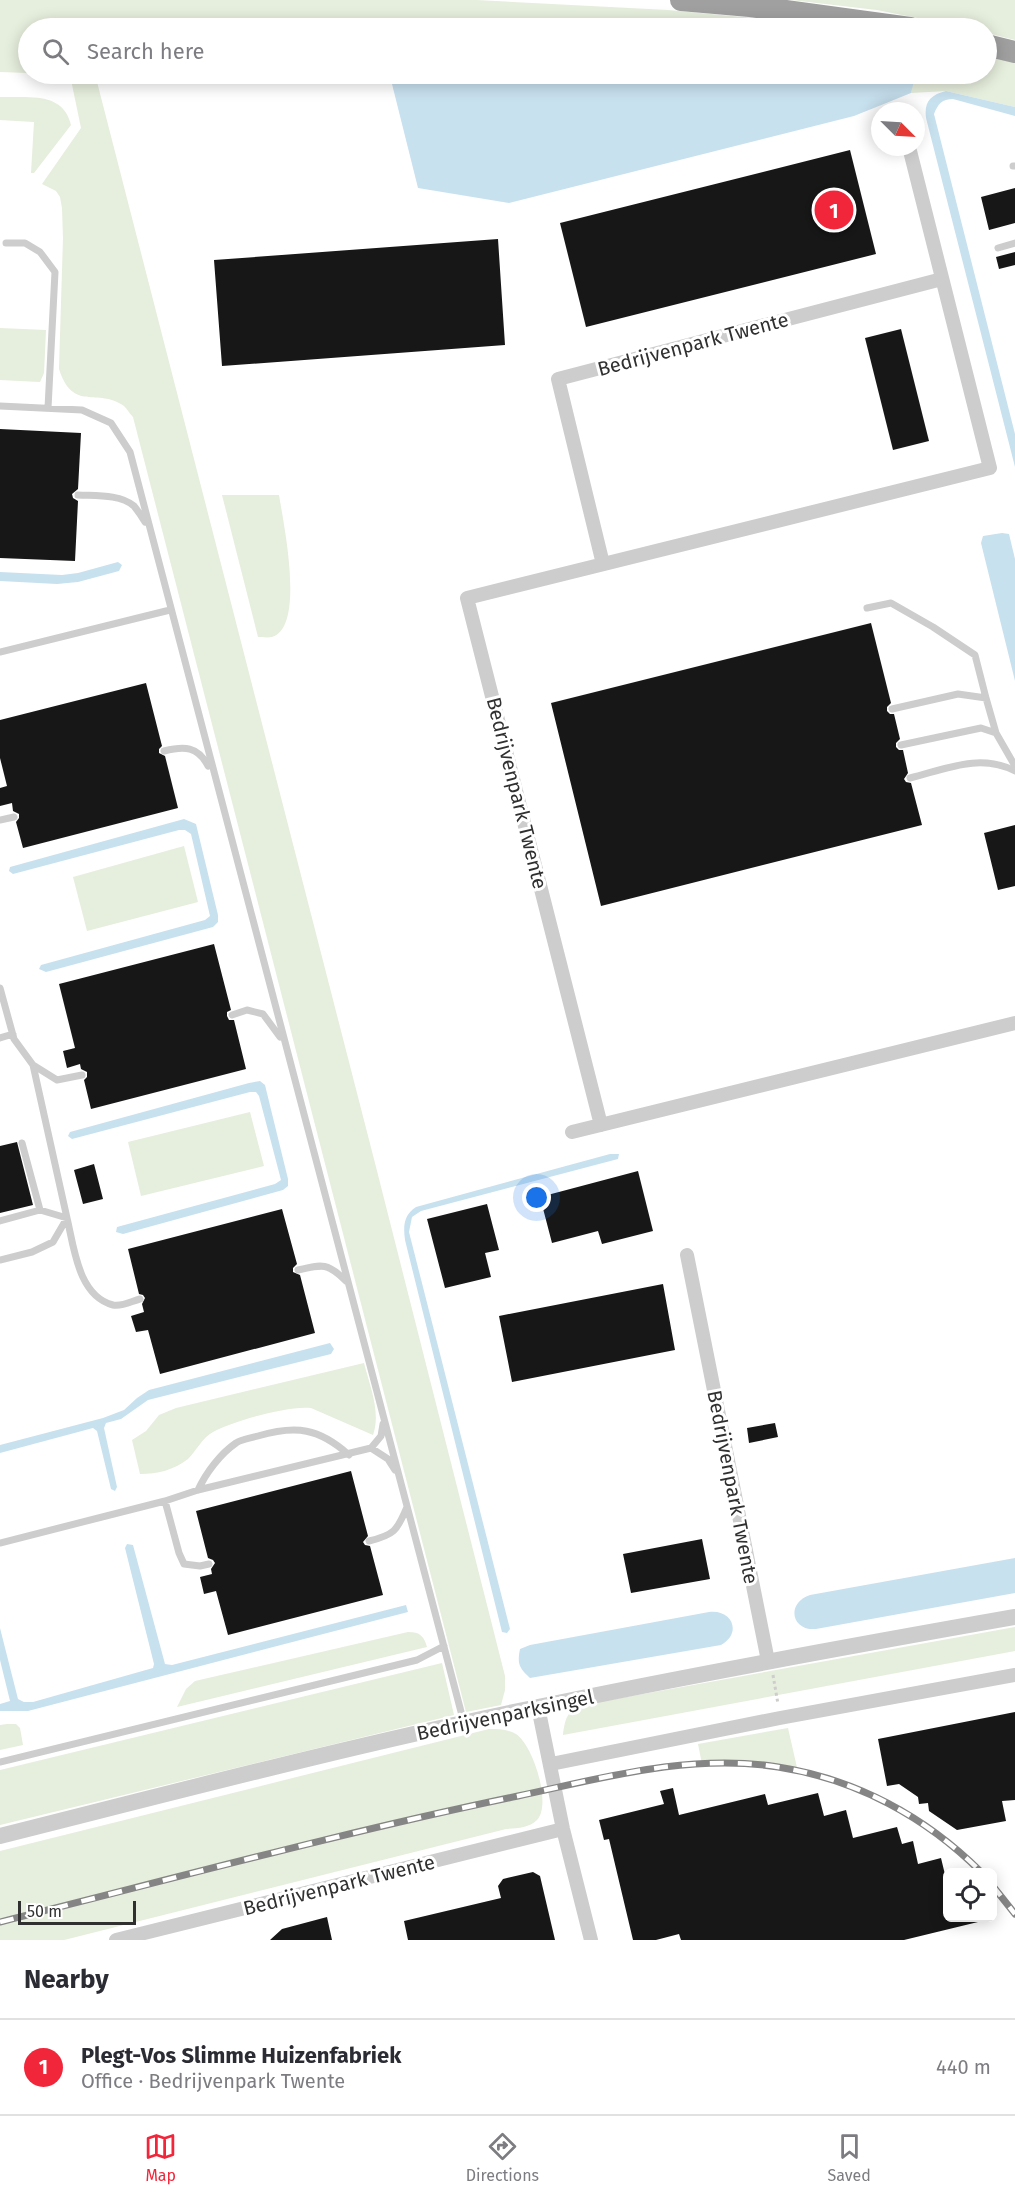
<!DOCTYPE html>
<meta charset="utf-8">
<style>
:root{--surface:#fff;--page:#f2f2f3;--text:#2b2b33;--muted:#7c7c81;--line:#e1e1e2;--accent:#f2263a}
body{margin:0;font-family:"Fira Sans",sans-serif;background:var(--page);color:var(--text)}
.controls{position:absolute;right:18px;bottom:18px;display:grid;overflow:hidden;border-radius:9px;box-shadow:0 3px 15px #0003}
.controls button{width:54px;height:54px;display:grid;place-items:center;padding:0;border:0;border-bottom:2px solid var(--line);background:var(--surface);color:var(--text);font:30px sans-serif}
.compass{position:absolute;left:871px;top:102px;width:54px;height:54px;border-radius:50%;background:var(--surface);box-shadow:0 3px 15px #0003;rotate:114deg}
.scale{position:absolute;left:18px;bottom:15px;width:118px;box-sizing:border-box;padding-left:6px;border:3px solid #303030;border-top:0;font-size:16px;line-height:21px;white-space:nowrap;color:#303030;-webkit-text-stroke:4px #fff;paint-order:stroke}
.you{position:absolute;left:537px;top:1198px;width:21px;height:21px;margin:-15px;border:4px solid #fff;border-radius:50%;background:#1a73e8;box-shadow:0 0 0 9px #1a73e833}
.badge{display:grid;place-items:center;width:39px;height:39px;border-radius:50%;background:var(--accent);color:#fff;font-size:20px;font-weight:700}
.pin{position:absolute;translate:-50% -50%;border:3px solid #fff;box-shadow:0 2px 6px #0006}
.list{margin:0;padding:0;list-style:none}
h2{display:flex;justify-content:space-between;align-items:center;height:78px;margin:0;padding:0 24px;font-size:26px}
h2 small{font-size:20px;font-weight:400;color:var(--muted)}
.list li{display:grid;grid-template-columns:39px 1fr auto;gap:18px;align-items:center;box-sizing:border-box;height:96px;padding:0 24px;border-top:2px solid var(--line)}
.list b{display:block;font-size:22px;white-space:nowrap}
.list p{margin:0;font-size:20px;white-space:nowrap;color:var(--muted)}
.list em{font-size:20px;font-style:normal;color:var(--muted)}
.icon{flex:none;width:33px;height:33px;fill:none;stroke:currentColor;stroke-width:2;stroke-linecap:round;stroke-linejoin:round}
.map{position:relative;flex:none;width:1015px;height:1940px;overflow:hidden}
.search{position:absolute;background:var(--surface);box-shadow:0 3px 15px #0003;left:18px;right:18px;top:18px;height:66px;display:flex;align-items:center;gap:15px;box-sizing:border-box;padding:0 21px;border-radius:33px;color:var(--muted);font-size:22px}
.sheet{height:174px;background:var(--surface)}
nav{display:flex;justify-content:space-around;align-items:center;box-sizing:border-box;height:84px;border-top:2px solid var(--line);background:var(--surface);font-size:16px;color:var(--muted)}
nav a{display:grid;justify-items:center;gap:3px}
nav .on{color:var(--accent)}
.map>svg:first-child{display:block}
</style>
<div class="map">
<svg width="1015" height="1940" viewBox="0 0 1015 1940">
<rect width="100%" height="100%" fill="#fff"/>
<!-- green -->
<path fill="#e6eedd" d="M 0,0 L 476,0 L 668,10 L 861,28 L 28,28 L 28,73 L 0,72 Z
M 791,0 L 1015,0 L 1015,40 L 987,33 L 986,28 L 968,28 L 877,10 Z
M 987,54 L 1015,60 L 1015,107 L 946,91 L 911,93 L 913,81 L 859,74 L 986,74 Z
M 29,74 L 95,74 L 376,1167 L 505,1676 L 505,1690 L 501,1705 L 466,1712 L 133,417 C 130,414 127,409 124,406 C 98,387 73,413 59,369 L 63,238 L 62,208 L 60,197 L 56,191 L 42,184 L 81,128 L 70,75 Z
M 188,74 L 365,74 L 365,80 Z
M 0,97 C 28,98 63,91 71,125 L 34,173 L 31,173 L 34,122 L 0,120 Z
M 0,328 L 46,330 L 44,373 L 40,382 L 0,380 Z
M 222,495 L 279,495 C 283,521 306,627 272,637 C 268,638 261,637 258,637 Z
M 184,846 L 198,902 L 87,931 L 73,877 Z
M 250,1112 L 264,1166 L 141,1196 L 128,1142 Z
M 364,1363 C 370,1387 381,1412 373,1435 L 311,1408 C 289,1405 234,1421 213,1432 C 202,1438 197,1450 188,1459 C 174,1470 157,1474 140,1474 L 132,1440 L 146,1431 L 159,1415 L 176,1408 Z
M 1015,1627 L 1015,1651 L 563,1735 C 565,1719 567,1711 582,1705 Z
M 408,1632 C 420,1632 424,1636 427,1647 L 177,1707 L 186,1689 L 195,1681 Z
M 442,1663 L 454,1715 L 0,1825 L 0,1770 Z
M 7,1724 L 16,1724 L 20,1728 L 23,1745 L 0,1750 L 0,1725 Z
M 788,1728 L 798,1772 L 745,1765 L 702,1764 L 698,1744 Z
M 489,1729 C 498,1729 507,1729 516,1734 C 533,1745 552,1804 537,1820 C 529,1828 517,1828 506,1829 L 64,1940 L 0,1940 L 0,1851 Z"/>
<!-- water -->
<path fill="#c8e1ef" d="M 397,74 L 859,74 L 914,81 L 911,93 L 854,116 L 509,203 L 418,188 L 392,84 Z
M 946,91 L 1015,107 L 1015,116 L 953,99 C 942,99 938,104 934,114 L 1015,434 L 1015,467 L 926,118 C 924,102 930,95 946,91 Z
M 1002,533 L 1009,534 L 1015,559 L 1015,681 L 981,543 L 983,536 Z
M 118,562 L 122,565 L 119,571 L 78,582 L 57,584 L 0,581 L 0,572 L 62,575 L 78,573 Z
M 184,819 L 196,824 L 218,915 L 218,922 L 213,927 L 46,972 L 39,969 L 41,965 L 205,920 L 210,916 L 191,834 L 185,830 L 179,830 L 13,874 L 9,871 L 10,867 Z
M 260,1081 L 265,1085 L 288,1179 L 288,1186 L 283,1190 L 123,1234 L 116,1232 L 117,1227 L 275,1184 L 281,1180 L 259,1096 L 256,1092 L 250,1092 L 72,1139 L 68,1136 L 70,1132 L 249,1083 Z
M 610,1154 L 619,1154 L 618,1159 L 421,1211 L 412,1217 L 409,1232 L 510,1629 L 507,1633 L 502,1632 L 405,1240 C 403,1225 404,1215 416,1207 Z
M 330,1343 L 334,1349 L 331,1354 L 148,1400 L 121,1419 L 106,1423 L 104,1428 L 117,1487 L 115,1491 L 111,1489 L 97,1431 L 93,1428 L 0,1453 L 0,1445 L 103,1418 L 124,1410 L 137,1398 L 149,1390 Z
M 127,1544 L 133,1545 L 165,1664 L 172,1665 L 406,1605 L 408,1612 L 28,1711 L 0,1711 L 0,1704 L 10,1701 L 0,1660 L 0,1628 L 18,1699 L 24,1702 L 33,1702 L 153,1668 L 154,1664 L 125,1548 Z
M 1015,1558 L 1015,1593 L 816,1629 C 791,1631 786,1603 810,1595 Z
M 709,1612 C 733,1609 742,1634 721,1645 L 530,1678 C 519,1668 517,1664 520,1649 L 530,1645 Z"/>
<!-- building -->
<path fill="#171717" d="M 850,150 L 876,254 L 586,327 L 560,223 Z
M 1015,188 L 1015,223 L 989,230 L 981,197 Z
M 498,239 L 505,345 L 222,366 L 214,260 Z
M 1015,252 L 1015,265 L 999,269 L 996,257 Z
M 901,329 L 929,441 L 893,450 L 865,338 Z
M 0,429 L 81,433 L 78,489 L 72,494 L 73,498 L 78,501 L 75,561 L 0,558 Z
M 871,623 L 891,703 L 887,707 L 887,711 L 890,714 L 894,714 L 900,739 L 896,743 L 896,747 L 899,750 L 903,750 L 908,773 L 904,779 L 906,782 L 911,783 L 922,825 L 601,906 L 551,703 Z
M 146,683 L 162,746 L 159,749 L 159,753 L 165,756 L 178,808 L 23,848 L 16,822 L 19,818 L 19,814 L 13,811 L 12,803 L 0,806 L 0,788 L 7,786 L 0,758 L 0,720 Z
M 1015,825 L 1015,886 L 998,890 L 984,833 Z
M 214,944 L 231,1010 L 227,1012 L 227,1016 L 229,1020 L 234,1020 L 246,1069 L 91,1109 L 84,1080 L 87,1077 L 87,1072 L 81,1069 L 80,1064 L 67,1068 L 63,1051 L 75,1048 L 59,984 Z
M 17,1142 L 33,1205 L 0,1213 L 0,1146 Z
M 94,1164 L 103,1199 L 83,1204 L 74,1170 Z
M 638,1171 L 653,1231 L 602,1244 L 598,1231 L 552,1243 L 540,1197 Z
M 487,1204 L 499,1250 L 485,1253 L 491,1277 L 445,1288 L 427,1219 Z
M 282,1209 L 297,1264 L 293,1268 L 293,1272 L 300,1275 L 315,1333 L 160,1374 L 148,1330 L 136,1332 L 131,1316 L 144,1312 L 142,1304 L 145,1298 L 143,1295 L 139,1294 L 128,1249 Z
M 663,1284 L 675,1350 L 512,1382 L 499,1316 Z
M 775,1423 L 778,1437 L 749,1443 L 747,1428 Z
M 351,1471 L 368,1536 L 363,1542 L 365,1545 L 370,1546 L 383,1595 L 228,1635 L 216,1591 L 204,1594 L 200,1577 L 212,1574 L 211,1569 L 215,1563 L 213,1560 L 208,1558 L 196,1511 Z
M 702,1539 L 710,1579 L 631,1593 L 623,1554 Z
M 1015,1712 L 1015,1800 L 1002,1801 L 1006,1821 L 957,1830 L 929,1811 L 928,1803 L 919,1804 L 918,1797 L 899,1784 L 887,1786 L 878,1739 Z
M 673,1788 L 679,1815 L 765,1794 L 768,1805 L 818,1793 L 824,1816 L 846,1810 L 853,1838 L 897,1827 L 902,1844 L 913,1841 L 918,1864 L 941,1858 L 948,1887 L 948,1917 L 977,1917 L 978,1922 L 904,1940 L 681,1940 L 679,1934 L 656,1940 L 633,1940 L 609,1839 L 604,1840 L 599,1820 L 664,1804 L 660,1791 Z
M 533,1872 L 540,1876 L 555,1940 L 408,1940 L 404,1921 L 501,1898 L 498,1886 L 503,1879 Z
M 327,1917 L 332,1940 L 270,1940 L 282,1929 Z"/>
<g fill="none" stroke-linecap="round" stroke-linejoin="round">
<!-- path -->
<path stroke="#cdcdcd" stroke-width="3" stroke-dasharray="3 3" stroke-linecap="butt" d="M 773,1675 L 778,1704"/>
<!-- service -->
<path stroke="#cdcdcd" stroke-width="7" d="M 1013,166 L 1015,166
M 6,243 L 25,243 L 40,252 L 55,272 L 48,408
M 998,248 L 1015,243
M 0,406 L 82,410 L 111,423 L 130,452 L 464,1723
M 78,495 C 95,496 120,494 134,506 C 138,511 142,517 145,522
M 867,608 L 891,603 L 933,627 L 975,655 L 986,698
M 0,652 L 170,610
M 892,709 L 958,694 L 986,698 L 996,733
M 901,745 L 981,728 L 996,733 L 1015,766
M 164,751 C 184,746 198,746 208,766
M 910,778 C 946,769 980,753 1015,771
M 0,820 L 14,817
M 0,988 L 14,1039 L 33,1065 L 67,1218 L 53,1242 L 32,1252 L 0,1260
M 232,1015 L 247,1010 L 263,1014 L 280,1037
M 0,1038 L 13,1034
M 33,1065 L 57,1080 L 82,1075
M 22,1143 L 40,1210
M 0,1221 L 40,1210 L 67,1218 C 74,1247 78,1296 113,1305 C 122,1307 132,1301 140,1299
M 298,1270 C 323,1264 328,1263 346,1281
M 371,1448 L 388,1459 L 395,1470
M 198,1490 C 206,1473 220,1454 236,1443 C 241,1439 251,1438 258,1436 C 296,1425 319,1428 349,1455
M 165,1501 L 179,1553 L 184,1564 L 200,1566 L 209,1564
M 369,1541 C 394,1535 397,1531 407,1507
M 0,1543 L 165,1501 L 198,1490 L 371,1448 L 381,1436 L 383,1424
M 0,1762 L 417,1660 L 444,1646"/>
<!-- minor -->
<path stroke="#cdcdcd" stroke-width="14" d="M 603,564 L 558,379 L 942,279
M 601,1125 L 467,598 L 990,468 L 909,147
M 572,1132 L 1015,1023
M 687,1255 L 768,1661
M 538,1707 L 563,1829 L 591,1940
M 551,1764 L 780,1718 L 1015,1675
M 116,1940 L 563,1829"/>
<!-- tertiary -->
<path stroke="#cdcdcd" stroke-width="16" d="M 0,1836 C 179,1791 357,1744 538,1707 C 696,1674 856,1645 1015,1617"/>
<!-- trunk -->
<path stroke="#a0a0a0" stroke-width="22" d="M 681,0 L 750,6 L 910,28
M 986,45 L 1015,52"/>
<!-- rail casing -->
<g stroke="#858585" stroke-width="7">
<path id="rail" d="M 992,1885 L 1015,1914
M 0,1922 C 172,1879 344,1832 518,1796 C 602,1778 691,1753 778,1767 C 856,1779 926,1817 981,1872"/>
</g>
<!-- rail -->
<use href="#rail" stroke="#fff" stroke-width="4.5" stroke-dasharray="14" stroke-linecap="butt"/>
</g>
<g text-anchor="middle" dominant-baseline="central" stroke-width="6" stroke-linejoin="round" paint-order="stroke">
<!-- street labels -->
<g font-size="20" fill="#303030" stroke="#fff">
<text transform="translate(693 344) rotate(-15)">Bedrijvenpark Twente</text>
<text transform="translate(517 793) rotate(76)">Bedrijvenpark Twente</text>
<text transform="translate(733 1487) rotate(79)">Bedrijvenpark Twente</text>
<text transform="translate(505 1715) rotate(-12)">Bedrijvenparksingel</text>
<text transform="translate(339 1885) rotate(-14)">Bedrijvenpark Twente</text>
</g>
</g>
</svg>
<div class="controls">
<button><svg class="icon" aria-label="locate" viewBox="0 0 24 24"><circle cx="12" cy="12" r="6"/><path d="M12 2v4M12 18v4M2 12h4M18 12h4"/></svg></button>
</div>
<svg class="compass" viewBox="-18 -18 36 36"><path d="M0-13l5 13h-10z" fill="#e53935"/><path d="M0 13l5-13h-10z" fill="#7c7c81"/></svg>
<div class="scale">50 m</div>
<div class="you"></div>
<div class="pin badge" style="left:834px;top:210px">1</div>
<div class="search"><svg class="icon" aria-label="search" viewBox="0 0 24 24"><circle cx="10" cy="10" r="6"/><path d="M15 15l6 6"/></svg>Search here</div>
</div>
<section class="sheet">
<h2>Nearby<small></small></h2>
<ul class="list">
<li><span class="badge">1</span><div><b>Plegt-Vos Slimme Huizenfabriek</b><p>Office · Bedrijvenpark Twente</p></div><em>440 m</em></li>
</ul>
</section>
<nav>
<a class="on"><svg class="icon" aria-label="map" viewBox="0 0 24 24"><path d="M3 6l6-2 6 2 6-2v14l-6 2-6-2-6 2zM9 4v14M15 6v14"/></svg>Map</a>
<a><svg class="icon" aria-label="directions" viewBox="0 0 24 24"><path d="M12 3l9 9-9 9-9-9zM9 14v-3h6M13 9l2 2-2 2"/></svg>Directions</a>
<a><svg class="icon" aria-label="saved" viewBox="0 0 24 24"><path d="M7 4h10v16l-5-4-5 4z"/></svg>Saved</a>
</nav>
